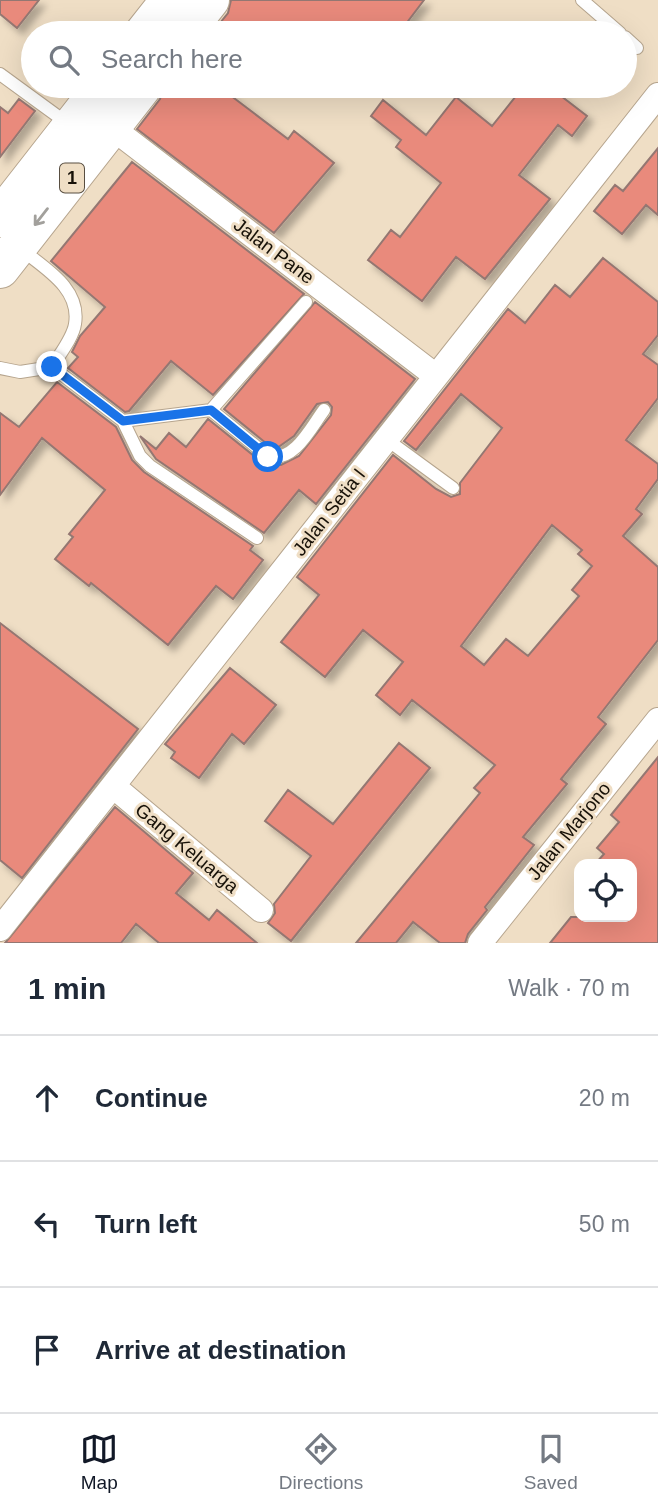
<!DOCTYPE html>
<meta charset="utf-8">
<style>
:root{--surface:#fff;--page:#f2f2f3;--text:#1f2937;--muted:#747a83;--line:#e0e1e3;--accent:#111827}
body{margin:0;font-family:Arial,sans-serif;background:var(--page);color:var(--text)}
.controls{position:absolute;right:21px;bottom:21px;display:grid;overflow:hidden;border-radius:14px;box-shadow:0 7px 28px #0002}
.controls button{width:63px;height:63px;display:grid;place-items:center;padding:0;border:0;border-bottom:2px solid var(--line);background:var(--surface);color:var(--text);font:35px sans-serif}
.stop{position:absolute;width:21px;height:21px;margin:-16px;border:5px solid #1a73e8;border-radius:50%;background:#fff}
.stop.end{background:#1a73e8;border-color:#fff;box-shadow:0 2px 7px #0008}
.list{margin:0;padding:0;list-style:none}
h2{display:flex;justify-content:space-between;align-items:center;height:91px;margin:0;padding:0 28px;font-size:30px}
h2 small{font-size:23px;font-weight:400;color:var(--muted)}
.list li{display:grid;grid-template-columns:46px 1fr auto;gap:21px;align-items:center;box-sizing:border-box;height:126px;padding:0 28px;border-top:2px solid var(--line)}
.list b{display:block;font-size:26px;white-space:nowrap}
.list em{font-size:23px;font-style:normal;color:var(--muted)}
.icon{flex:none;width:38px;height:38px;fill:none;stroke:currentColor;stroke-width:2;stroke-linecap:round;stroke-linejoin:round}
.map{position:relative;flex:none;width:658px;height:943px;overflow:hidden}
.search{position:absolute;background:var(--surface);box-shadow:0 7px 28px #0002;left:21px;right:21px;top:21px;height:77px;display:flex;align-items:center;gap:18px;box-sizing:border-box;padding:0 24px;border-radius:38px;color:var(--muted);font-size:26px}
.sheet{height:469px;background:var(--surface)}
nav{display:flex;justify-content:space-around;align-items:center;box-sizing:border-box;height:98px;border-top:2px solid var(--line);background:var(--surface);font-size:19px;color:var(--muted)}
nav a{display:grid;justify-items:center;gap:4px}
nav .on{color:var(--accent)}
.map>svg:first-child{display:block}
</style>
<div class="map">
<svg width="658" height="943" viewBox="0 0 658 943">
<defs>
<filter id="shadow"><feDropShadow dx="6" dy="6" stdDeviation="3.5" flood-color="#0004"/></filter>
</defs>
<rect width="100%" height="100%" fill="#efdec5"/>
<!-- building -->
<path fill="#e98a7b" stroke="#947772" stroke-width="2" fill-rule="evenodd" filter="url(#shadow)" d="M 0,0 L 39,0 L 17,28 L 0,14 Z
M 231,0 L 424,0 L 399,33 L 317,33 L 304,23 L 296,33 L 233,33 L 220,23 L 228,13 Z
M 164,86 L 218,86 L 288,139 L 294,131 L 334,163 L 274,233 L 137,129 L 160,99 Z
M 524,86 L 548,86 L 587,116 L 572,136 L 558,125 L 519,175 L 550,199 L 485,279 L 456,257 L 422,301 L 368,260 L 391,230 L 400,237 L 441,183 L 396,147 L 401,140 L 371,116 L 383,100 L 426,135 L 456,97 L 492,126 Z
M 19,99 L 35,111 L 0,157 L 0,107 L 8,113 Z
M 658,148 L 658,215 L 646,205 L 622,234 L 594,211 L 615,185 L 623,191 Z
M 132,162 L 304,294 L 213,395 L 171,361 L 129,411 L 125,412 L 68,368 L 78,357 L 72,352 L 80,336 L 105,307 L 51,261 Z
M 603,258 L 658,302 L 658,335 L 643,354 L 658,365 L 658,398 L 626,440 L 658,464 L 658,479 L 636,509 L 642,514 L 623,536 L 658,567 L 658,640 L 598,717 L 606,724 L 561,779 L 567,784 L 523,837 L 534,845 L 485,907 L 487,910 L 468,934 L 465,943 L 440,943 L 413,922 L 396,943 L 356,943 L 480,793 L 474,788 L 495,765 L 412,700 L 400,715 L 376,695 L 403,662 L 363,630 L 325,677 L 281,642 L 319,595 L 297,577 L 393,455 L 436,489 L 451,497 L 460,494 L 460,483 L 502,428 L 461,394 L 416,450 L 404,441 L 508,309 L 525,323 L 555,285 L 570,297 ZM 552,525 L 582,550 L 578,554 L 592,566 L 572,590 L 579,596 L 528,656 L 506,639 L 484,665 L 461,646 Z
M 315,302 L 415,379 L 316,504 L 299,490 L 264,533 L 156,459 L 140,436 L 156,449 L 169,433 L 186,447 L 208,419 L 264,464 L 281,465 L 299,456 L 331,415 L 332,407 L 328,402 L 317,404 L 294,436 L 277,448 L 272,448 L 224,409 Z
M 57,382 L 116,427 L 132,460 L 144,472 L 253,546 L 250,550 L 263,560 L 233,599 L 216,586 L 168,645 L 91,583 L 89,586 L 55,559 L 73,537 L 69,534 L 105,490 L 42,438 L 0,495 L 0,413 L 19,427 Z
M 0,623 L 138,729 L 22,878 L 0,860 Z
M 230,668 L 276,705 L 244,744 L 232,734 L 199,778 L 171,758 L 175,752 L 165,744 Z
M 399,743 L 430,768 L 291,941 L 268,923 L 275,913 L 274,904 L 311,856 L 265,821 L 288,790 L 333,824 Z
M 658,757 L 658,943 L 550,943 L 571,917 L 632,917 L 632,864 L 595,864 L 604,854 L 597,848 L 619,822 L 611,815 Z
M 115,807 L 193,873 L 176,893 L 209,920 L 217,910 L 257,943 L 159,943 L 136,924 L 121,943 L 5,943 Z"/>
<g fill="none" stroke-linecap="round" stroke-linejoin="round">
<!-- service casing -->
<g stroke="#b6a58e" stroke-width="14">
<path id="service" d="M 582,0 L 620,33
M 625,37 L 637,48
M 0,74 L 67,123
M 52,367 L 123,421 L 211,410 L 306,302
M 0,368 L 20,372 L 52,367 C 59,355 73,338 75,324 C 81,288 44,268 21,249
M 211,410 L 269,457 C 295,461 310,429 324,410
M 123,421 L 140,456 L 150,466 L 257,538
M 386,439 L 453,488"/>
</g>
<!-- minor casing -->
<g stroke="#b6a58e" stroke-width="26">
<path id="minor" d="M 111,127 L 436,376
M 113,786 L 261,910
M 0,929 L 658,95
M 480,943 L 658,720"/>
</g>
<!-- trunk casing -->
<g stroke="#b6a58e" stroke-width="40">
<path id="trunk" d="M 144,33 L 170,0
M 184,33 L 210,0
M 0,218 L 103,86
M 0,269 L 143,86"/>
</g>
<!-- service -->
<use href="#service" stroke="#fff" stroke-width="12"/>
<!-- minor -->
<use href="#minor" stroke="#fff" stroke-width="24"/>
<!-- trunk -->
<use href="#trunk" stroke="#fff" stroke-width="38"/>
</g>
<!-- one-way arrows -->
<defs><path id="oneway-shaft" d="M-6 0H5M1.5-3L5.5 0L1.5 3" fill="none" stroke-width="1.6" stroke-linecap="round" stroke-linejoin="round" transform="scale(1.75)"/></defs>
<use stroke="#a2a09c" href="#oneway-shaft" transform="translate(41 217) rotate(128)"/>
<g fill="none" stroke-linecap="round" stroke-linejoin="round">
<!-- route -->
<path stroke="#1a73e8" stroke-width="9" d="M 52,367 L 123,421 L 211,410 L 268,457"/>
</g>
<g text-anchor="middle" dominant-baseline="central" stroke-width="6" stroke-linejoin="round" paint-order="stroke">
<!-- shield labels -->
<rect fill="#efdec5" stroke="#584e41" stroke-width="2" x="60" y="163.5" width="24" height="29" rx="5"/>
<g font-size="18" font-weight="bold" fill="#171108">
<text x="72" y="178">1</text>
</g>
<!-- street labels -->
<g font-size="19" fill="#171108" stroke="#efdec5">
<text transform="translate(274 251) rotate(37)">Jalan Pane</text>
<text transform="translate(329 512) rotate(-52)">Jalan Setia I</text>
<text transform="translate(569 831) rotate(-51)">Jalan Marjono</text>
<text transform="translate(187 848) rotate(40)">Gang Keluarga</text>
</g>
</g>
</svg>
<div class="controls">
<button><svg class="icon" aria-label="locate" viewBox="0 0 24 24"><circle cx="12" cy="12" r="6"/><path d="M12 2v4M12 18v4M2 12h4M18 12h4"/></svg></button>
</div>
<div class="stop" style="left:268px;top:457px"></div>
<div class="stop end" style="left:52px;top:367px"></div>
<div class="search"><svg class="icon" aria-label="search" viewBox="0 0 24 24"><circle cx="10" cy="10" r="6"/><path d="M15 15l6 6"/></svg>Search here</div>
</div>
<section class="sheet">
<h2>1 min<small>Walk · 70 m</small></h2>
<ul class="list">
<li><svg class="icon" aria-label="ahead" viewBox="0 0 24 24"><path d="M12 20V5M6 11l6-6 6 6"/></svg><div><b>Continue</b></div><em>20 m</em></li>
<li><svg class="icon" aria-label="left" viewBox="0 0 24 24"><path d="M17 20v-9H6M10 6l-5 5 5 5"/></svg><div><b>Turn left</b></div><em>50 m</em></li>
<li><svg class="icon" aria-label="arrive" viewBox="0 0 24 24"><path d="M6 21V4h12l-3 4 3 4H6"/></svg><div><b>Arrive at destination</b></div></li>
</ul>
</section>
<nav>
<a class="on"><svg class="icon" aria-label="map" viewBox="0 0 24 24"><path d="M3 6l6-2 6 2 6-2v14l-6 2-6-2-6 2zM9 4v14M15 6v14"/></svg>Map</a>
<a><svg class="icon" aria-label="directions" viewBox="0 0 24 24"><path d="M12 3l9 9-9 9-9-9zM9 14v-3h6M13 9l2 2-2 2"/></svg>Directions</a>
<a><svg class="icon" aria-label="saved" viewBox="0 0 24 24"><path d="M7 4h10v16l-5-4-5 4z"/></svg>Saved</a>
</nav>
